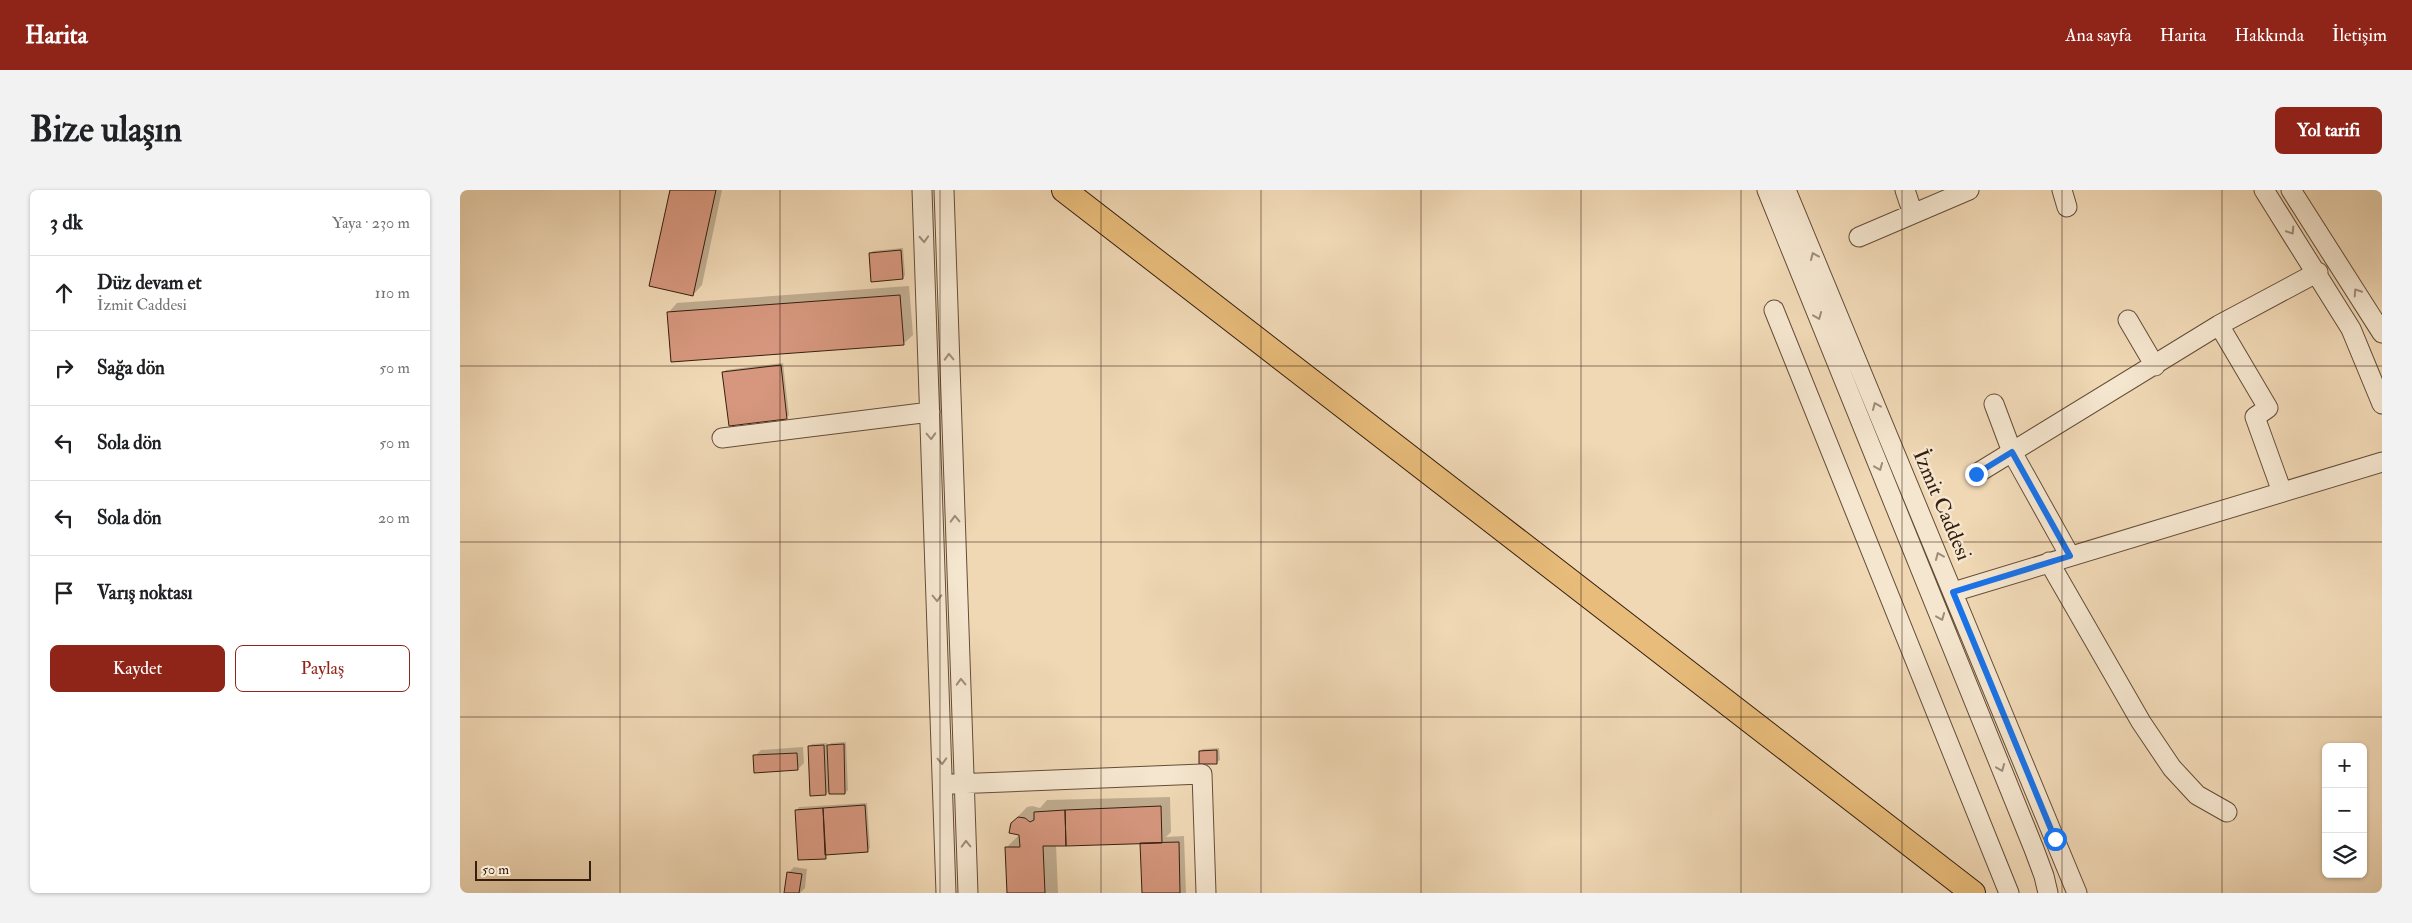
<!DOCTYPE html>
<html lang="tr">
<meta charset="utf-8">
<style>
:root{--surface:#fff;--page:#f2f2f2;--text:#202124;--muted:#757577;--line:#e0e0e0;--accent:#8f2418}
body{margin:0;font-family:"IM FELL Double Pica",serif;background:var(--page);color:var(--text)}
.controls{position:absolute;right:15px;bottom:15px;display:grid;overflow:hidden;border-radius:8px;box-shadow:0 1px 4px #0004}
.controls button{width:45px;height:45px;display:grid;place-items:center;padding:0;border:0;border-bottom:1px solid var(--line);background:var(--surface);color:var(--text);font:25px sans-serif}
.scale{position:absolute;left:15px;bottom:12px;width:116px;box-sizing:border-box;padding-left:5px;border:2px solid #361f0f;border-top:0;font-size:14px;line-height:18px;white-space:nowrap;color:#361f0f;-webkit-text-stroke:4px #f5e6cf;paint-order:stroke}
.stop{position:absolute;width:15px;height:15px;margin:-11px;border:4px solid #1a73e8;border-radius:50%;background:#fff}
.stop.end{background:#1a73e8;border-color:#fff;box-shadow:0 1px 5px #0008}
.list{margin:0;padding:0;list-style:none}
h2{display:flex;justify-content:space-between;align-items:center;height:65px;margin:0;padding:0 20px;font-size:21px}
h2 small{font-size:16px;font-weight:400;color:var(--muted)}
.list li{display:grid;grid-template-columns:32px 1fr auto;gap:15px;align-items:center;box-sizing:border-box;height:75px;padding:0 20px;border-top:1px solid var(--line)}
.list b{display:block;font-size:19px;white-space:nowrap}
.list p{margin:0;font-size:16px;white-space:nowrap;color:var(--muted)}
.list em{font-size:16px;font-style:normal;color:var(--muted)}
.actions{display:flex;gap:10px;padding:15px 20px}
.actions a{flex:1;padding:11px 0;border:1px solid var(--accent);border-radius:8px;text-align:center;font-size:18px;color:var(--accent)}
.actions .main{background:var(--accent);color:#fff}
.icon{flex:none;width:28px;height:28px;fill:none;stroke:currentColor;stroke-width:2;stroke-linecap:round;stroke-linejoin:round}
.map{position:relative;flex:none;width:1922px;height:703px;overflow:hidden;border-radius:8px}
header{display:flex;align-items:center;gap:30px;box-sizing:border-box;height:70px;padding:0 25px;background:var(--accent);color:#fff}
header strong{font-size:24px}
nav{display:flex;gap:28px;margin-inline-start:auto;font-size:18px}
.intro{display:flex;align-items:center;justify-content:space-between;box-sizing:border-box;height:120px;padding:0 30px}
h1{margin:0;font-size:35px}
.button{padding:12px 22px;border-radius:8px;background:var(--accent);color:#fff;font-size:18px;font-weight:700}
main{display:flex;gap:30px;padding:0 30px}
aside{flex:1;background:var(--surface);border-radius:8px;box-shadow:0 1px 4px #0004}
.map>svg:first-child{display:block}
</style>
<header>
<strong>Harita</strong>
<nav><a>Ana sayfa</a><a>Harita</a><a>Hakkında</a><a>İletişim</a></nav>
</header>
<div class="intro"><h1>Bize ulaşın</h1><a class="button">Yol tarifi</a></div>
<main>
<aside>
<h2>3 dk<small>Yaya · 230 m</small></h2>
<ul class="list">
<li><svg class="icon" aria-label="ahead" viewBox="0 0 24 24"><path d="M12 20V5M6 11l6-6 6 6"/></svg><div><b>Düz devam et</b><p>İzmit Caddesi</p></div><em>110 m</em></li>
<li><svg class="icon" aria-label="right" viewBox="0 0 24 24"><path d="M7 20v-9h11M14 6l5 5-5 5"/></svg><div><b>Sağa dön</b></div><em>50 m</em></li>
<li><svg class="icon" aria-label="left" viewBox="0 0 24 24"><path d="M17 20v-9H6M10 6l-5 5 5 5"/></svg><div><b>Sola dön</b></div><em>50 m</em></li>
<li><svg class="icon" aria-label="left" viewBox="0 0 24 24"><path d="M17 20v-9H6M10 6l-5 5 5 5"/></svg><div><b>Sola dön</b></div><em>20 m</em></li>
<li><svg class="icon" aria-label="arrive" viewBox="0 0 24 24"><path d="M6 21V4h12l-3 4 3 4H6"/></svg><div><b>Varış noktası</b></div></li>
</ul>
<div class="actions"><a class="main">Kaydet</a><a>Paylaş</a></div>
</aside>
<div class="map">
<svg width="1922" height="703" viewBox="0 0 1922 703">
<rect width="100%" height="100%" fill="#f0d8b5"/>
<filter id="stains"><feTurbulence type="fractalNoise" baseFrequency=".004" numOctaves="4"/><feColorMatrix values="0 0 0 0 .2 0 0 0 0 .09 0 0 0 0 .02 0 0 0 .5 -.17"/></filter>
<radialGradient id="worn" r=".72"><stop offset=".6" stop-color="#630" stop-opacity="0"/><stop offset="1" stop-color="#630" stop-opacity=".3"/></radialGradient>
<!-- shadow -->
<path fill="#0003" d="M 211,0 L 262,0 L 242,95 L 233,105 Z
M 443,58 L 445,85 L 443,88 L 410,64 L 413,61 Z
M 449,96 L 453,145 L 443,154 L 208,123 L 217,113 Z
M 323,173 L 329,225 L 326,228 L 263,183 L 266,180 Z
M 386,552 L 388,600 L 385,603 L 370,600 L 366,604 L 349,557 L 352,554 L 367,553 L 367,557 L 371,553 Z
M 343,557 L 344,573 L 338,579 L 295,566 L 301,560 Z
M 759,558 L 760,570 L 757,572 L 740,561 L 743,559 Z
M 710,607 L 711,642 L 706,647 L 724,646 L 726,703 L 683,703 L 682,652 L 596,655 L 598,703 L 548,703 L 546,658 L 560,644 L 550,642 L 549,636 L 567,617 L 572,616 L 580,618 L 587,610 Z
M 407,613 L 410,658 L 408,660 L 368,663 L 365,668 L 337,620 L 339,617 Z
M 334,677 L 347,679 L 345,698 L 340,703 L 326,703 L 328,683 Z"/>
<!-- building -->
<path fill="#d6977e" stroke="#361f0f" d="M 210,0 L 256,0 L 233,106 L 189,96 Z
M 441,60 L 443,89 L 411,92 L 409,63 Z
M 440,105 L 444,155 L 211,172 L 207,122 Z
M 321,175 L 327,229 L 269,236 L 262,182 Z
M 384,554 L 385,604 L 369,604 L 367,555 Z
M 364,555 L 366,605 L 350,606 L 348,556 Z
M 757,560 L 757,574 L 739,574 L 739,561 Z
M 337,563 L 338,580 L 294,583 L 293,565 Z
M 405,615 L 408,662 L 365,665 L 363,618 Z
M 701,616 L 702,653 L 606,656 L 605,620 Z
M 363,618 L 366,669 L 338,670 L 335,620 Z
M 605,620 L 606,656 L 583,656 L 585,703 L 547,703 L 545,657 L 560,657 L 559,645 L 549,643 L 551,633 L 558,627 L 565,628 L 570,632 L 574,630 L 574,622 Z
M 719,652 L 720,703 L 682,703 L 680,653 Z
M 327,682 L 342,684 L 339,703 L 324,703 Z"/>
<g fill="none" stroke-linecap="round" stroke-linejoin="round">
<!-- minor casing -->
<g stroke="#644d38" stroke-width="21">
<path id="minor" d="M 462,0 L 486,703
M 484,0 L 508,703
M 1307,0 L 1574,659 L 1584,686 L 1588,703
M 1326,0 L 1617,703
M 1445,0 L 1453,24
M 1602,0 L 1607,17
M 1804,0 L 1891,139 L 1922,214
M 1831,0 L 1922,143
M 1399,47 L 1509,0
M 1314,120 L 1549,703
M 1668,130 L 1695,176
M 1759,135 L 1858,82
M 1534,214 L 1552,262 L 1610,366
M 262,248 L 470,222
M 1516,284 L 1759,135 L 1808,218 L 1795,227 L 1822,302
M 1589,372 L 1681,532 L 1712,578 L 1737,605 L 1767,622
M 1493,402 L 1922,272
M 493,594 L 742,584 L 746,703"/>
</g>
<!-- major casing -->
<g stroke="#361f0f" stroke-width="26">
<path id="major" d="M 604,0 L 1513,703"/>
</g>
<!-- minor -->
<use href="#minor" stroke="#f5e6cf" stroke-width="19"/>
<!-- major -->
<use href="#major" stroke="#e8bc7a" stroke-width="24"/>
</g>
<!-- one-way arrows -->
<defs><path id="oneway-chevron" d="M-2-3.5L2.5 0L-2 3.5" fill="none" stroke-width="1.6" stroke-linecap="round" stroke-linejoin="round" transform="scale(1.25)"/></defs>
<g stroke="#9f8c79">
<use href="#oneway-chevron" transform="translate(1831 41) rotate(57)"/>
<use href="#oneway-chevron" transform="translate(464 49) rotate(87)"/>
<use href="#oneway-chevron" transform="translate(1354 66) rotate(-113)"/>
<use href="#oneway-chevron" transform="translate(1897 102) rotate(-123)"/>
<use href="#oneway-chevron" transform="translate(1358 126) rotate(68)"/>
<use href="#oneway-chevron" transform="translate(489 167) rotate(-92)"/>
<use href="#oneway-chevron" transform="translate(1416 216) rotate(-113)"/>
<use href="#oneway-chevron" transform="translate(471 246) rotate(88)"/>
<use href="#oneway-chevron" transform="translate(1419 277) rotate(68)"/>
<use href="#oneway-chevron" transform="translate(495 329) rotate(-92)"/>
<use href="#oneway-chevron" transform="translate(1479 366) rotate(-113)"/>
<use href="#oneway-chevron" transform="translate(477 408) rotate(88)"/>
<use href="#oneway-chevron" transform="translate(1481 427) rotate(68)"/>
<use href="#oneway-chevron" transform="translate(501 492) rotate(-92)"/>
<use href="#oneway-chevron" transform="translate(482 571) rotate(88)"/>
<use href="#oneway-chevron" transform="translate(1541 578) rotate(68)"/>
<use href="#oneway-chevron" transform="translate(506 654) rotate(-91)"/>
</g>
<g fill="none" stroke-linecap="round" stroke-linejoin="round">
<!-- route -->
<path stroke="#1a73e8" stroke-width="6" d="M 1516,284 L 1552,262 L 1610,366 L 1493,402 L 1595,649"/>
</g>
<!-- grid -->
<path fill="none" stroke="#361f0f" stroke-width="1" stroke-opacity="0.55" d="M 160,0 L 160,703M 320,0 L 320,703M 480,0 L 480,703M 641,0 L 641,703M 801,0 L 801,703M 961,0 L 961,703M 1121,0 L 1121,703M 1281,0 L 1281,703M 1442,0 L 1442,703M 1602,0 L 1602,703M 1762,0 L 1762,703M 0,176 L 1922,176M 0,352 L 1922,352M 0,527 L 1922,527"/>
<g text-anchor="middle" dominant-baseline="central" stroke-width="5" stroke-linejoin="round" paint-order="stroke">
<!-- street labels -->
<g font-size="21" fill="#361f0f" stroke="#f5e6cf">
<text transform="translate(1482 315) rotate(67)">İzmit Caddesi</text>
</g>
</g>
<rect width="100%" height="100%" filter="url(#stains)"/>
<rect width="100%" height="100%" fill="url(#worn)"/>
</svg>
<div class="controls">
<button>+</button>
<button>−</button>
<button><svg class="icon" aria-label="layers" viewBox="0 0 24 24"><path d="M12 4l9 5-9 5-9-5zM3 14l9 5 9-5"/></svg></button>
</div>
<div class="scale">50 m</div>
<div class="stop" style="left:1595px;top:649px"></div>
<div class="stop end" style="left:1516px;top:284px"></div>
</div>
</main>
